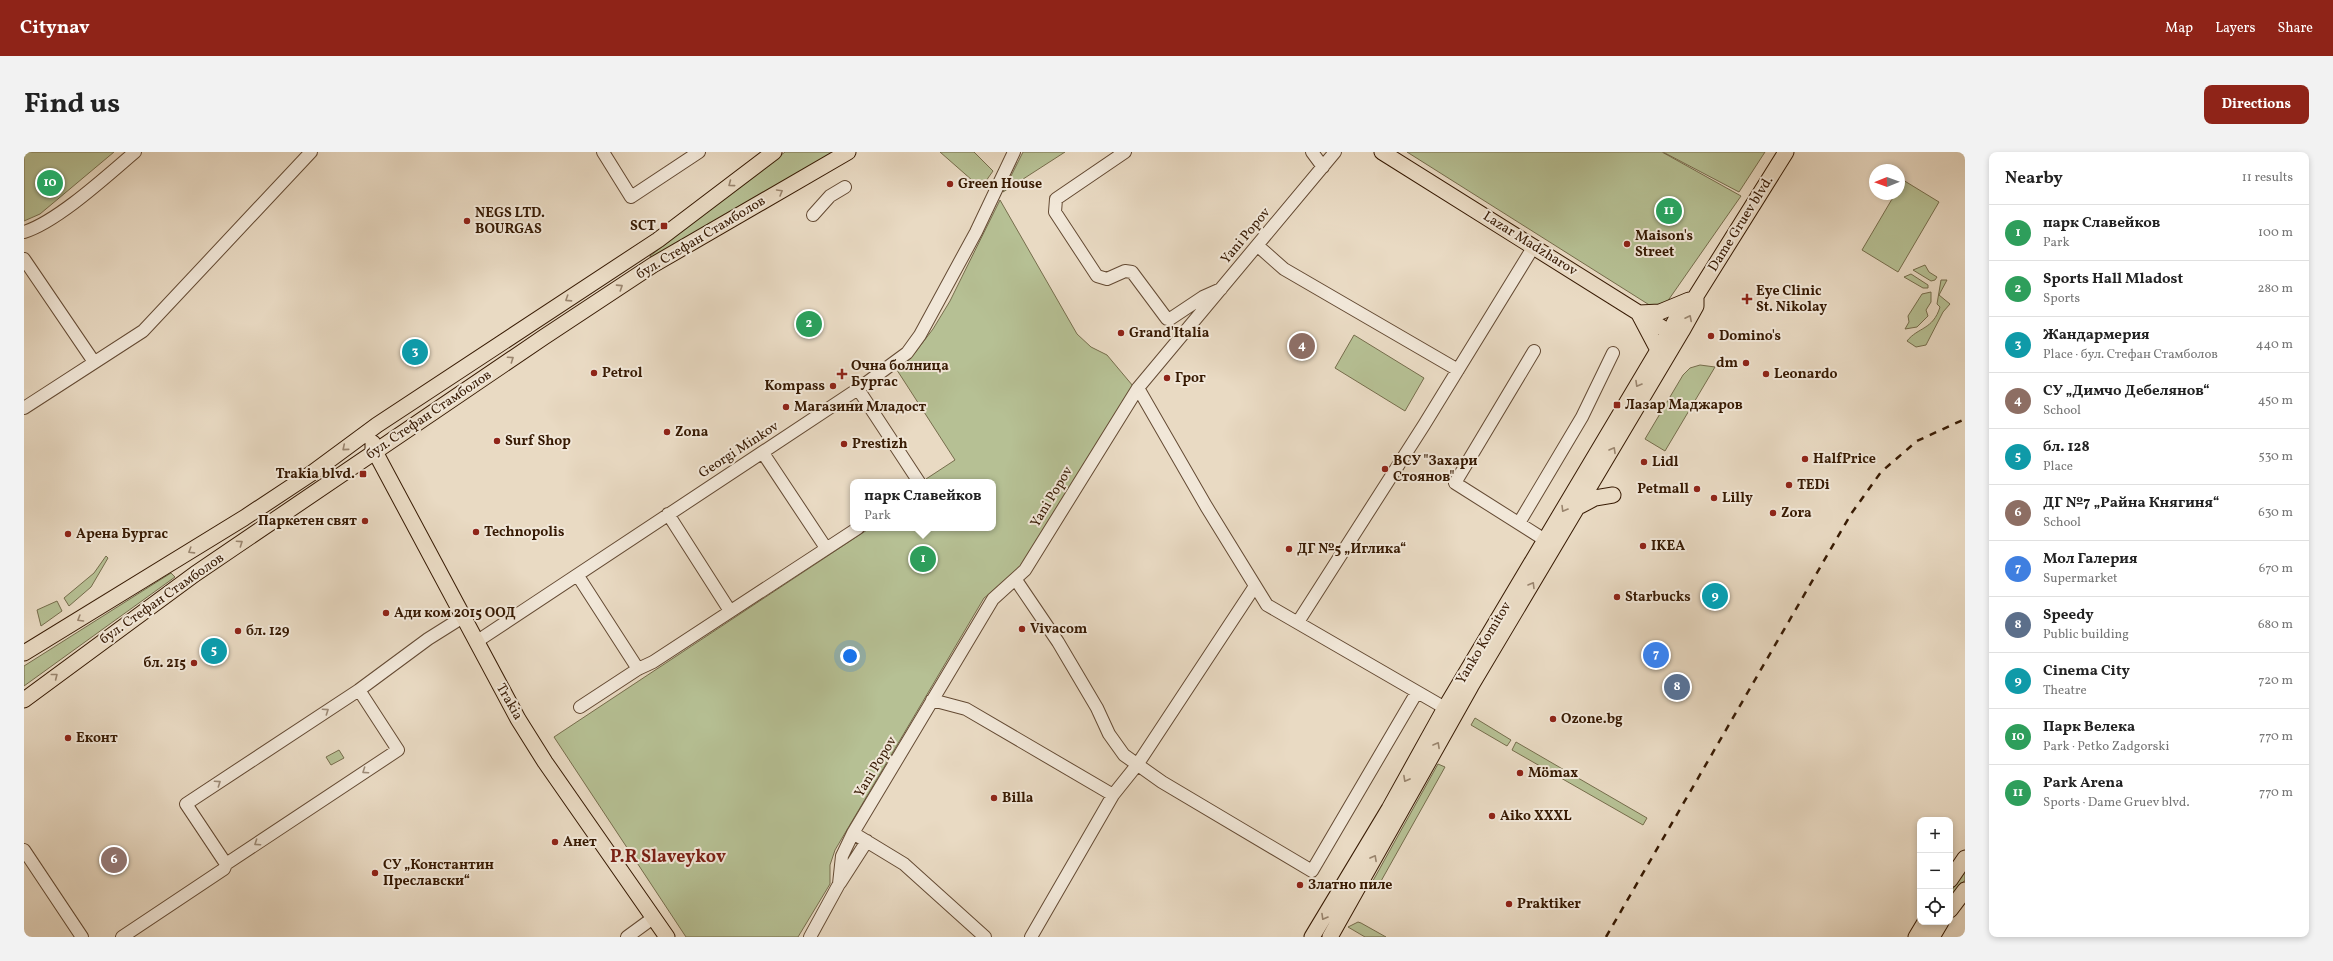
<!DOCTYPE html>
<meta charset="utf-8">
<style>
:root{--surface:#fff;--page:#f2f2f2;--text:#222;--muted:#767676;--line:#e0e0e0;--accent:#8f2418}
body{margin:0;font-family:Vollkorn,serif;background:var(--page);color:var(--text)}
.controls{position:absolute;right:12px;bottom:12px;display:grid;overflow:hidden;border-radius:8px;box-shadow:0 2px 6px #0003}
.controls button{width:36px;height:36px;display:grid;place-items:center;padding:0;border:0;border-bottom:1px solid var(--line);background:var(--surface);color:var(--text);font:20px sans-serif}
.compass{position:absolute;left:1845px;top:12px;width:36px;height:36px;border-radius:50%;background:var(--surface);box-shadow:0 2px 6px #0003;rotate:269deg}
.you{position:absolute;left:826px;top:504px;width:14px;height:14px;margin:-10px;border:3px solid #fff;border-radius:50%;background:#1a73e8;box-shadow:0 0 0 6px #1a73e833}
.badge{display:grid;place-items:center;width:26px;height:26px;border-radius:50%;background:var(--accent);color:#fff;font-size:13px;font-weight:700}
.pin{position:absolute;translate:-50% -50%;border:2px solid #fff;box-shadow:0 1px 4px #0006}
.popup{position:absolute;left:826px;top:327px;width:146px;height:52px;box-sizing:border-box;display:grid;place-content:center;border-radius:8px;background:var(--surface);filter:drop-shadow(0 1px 3px #0005);font-size:13px;white-space:nowrap;color:var(--muted)}
.popup b{font-size:15px;color:var(--text)}
.popup::after{content:'';position:absolute;left:50%;top:100%;margin-left:-8px;border:8px solid transparent;border-top-color:var(--surface)}
.list{margin:0;padding:0;list-style:none}
h2{display:flex;justify-content:space-between;align-items:center;height:52px;margin:0;padding:0 16px;font-size:17px}
h2 small{font-size:13px;font-weight:400;color:var(--muted)}
.list li{display:grid;grid-template-columns:26px 1fr auto;gap:12px;align-items:center;box-sizing:border-box;height:56px;padding:0 16px;border-top:1px solid var(--line)}
.list b{display:block;font-size:15px;white-space:nowrap}
.list p{margin:0;font-size:13px;white-space:nowrap;color:var(--muted)}
.list em{font-size:13px;font-style:normal;color:var(--muted)}
.icon{flex:none;width:22px;height:22px;fill:none;stroke:currentColor;stroke-width:2;stroke-linecap:round;stroke-linejoin:round}
.map{position:relative;flex:none;width:1941px;height:785px;overflow:hidden;border-radius:8px}
header{display:flex;align-items:center;gap:24px;box-sizing:border-box;height:56px;padding:0 20px;background:var(--accent);color:#fff}
header strong{font-size:19px}
nav{display:flex;gap:22px;margin-inline-start:auto;font-size:14px}
.intro{display:flex;align-items:center;justify-content:space-between;box-sizing:border-box;height:96px;padding:0 24px}
h1{margin:0;font-size:28px}
.button{padding:10px 18px;border-radius:8px;background:var(--accent);color:#fff;font-size:14px;font-weight:700}
main{display:flex;gap:24px;padding:0 24px}
aside{flex:1;background:var(--surface);border-radius:8px;box-shadow:0 2px 6px #0003}
.map>svg:first-child{display:block}
</style>
<header>
<strong>Citynav</strong>
<nav><a>Map</a><a>Layers</a><a>Share</a></nav>
</header>
<div class="intro"><h1>Find us</h1><a class="button">Directions</a></div>
<main>
<div class="map">
<svg width="1941" height="785" viewBox="0 0 1941 785">
<rect width="100%" height="100%" fill="#e9dac3"/>
<filter id="stains"><feTurbulence type="fractalNoise" baseFrequency=".005" numOctaves="4"/><feColorMatrix values="0 0 0 0 .2 0 0 0 0 .09 0 0 0 0 .02 0 0 0 .5 -.17"/></filter>
<radialGradient id="worn" r=".72"><stop offset=".6" stop-color="#630" stop-opacity="0"/><stop offset="1" stop-color="#630" stop-opacity=".3"/></radialGradient>
<!-- green -->
<path fill="#b6c094" stroke="#766d4c" d="M 0,0 L 90,0 L 16,62 L 0,69 Z
M 761,0 L 814,0 L 627,107 L 626,104 Z
M 916,0 L 950,0 L 969,19 L 957,36 Z
M 999,0 L 1041,0 L 979,40 Z
M 1383,0 L 1638,0 L 1717,44 L 1643,150 L 1627,154 Z
M 1639,0 L 1741,0 L 1715,40 Z
M 1879,28 L 1915,50 L 1874,120 L 1838,98 L 1871,42 L 1875,42 L 1875,36 Z
M 976,48 L 1053,182 L 1067,195 L 1083,203 L 1109,234 L 992,422 L 960,446 L 811,698 L 806,713 L 806,732 L 774,785 L 662,785 L 530,585 L 846,376 L 969,376 L 969,330 L 904,330 L 902,327 L 931,308 L 871,215 L 890,202 L 909,177 L 926,149 Z
M 1901,113 L 1905,120 L 1913,125 L 1911,128 L 1907,129 L 1889,118 Z
M 1887,122 L 1904,133 L 1904,136 L 1899,136 L 1880,125 Z
M 1917,128 L 1923,128 L 1915,143 L 1926,152 L 1919,160 L 1902,193 L 1892,195 L 1883,189 C 1894,175 1909,178 1916,155 L 1913,152 Z
M 1907,140 L 1907,150 L 1902,158 L 1904,164 L 1893,175 L 1881,177 L 1885,170 L 1884,164 L 1898,142 Z
M 1330,183 L 1400,226 L 1381,259 L 1311,216 Z
M 1676,213 L 1691,215 L 1641,299 L 1621,287 L 1659,223 L 1666,216 Z
M 82,404 L 84,406 L 67,435 L 45,454 L 40,446 L 70,421 Z
M 147,421 L 151,425 L 0,534 L 0,514 Z
M 33,449 L 38,459 L 17,474 L 13,458 Z
M 1451,566 L 1487,588 L 1483,594 L 1447,573 Z
M 1492,590 L 1623,666 L 1619,673 L 1488,598 Z
M 315,598 L 320,606 L 307,613 L 302,605 Z
M 1414,612 L 1421,615 L 1352,738 L 1346,734 Z
M 1941,718 L 1941,728 L 1926,747 L 1926,741 Z
M 1334,770 L 1337,771 L 1362,785 L 1341,785 L 1324,775 Z"/>
<g fill="none" stroke-linecap="round" stroke-linejoin="round">
<!-- minor casing -->
<g stroke="#644a33" stroke-width="14">
<path id="minor" d="M 579,0 L 607,45 L 675,0
M 1101,0 L 1032,47 L 1031,60 L 1073,124 L 1083,127 L 1101,119 L 1108,120 L 1143,167 L 1146,167 L 1179,145 L 1197,137
M 1288,0 L 1299,15
M 789,63 L 806,44 L 821,35
M 0,80 C 33,70 84,23 111,0
M 1234,94 L 1260,117 L 1434,218
M 0,107 L 70,210
M 1510,199 L 1431,331 L 1521,388
M 1114,236 L 1182,354 L 1243,453 L 1421,556
M 834,237 L 895,330
M 0,256 L 119,179 L 287,0
M 739,301 L 802,396
M 644,362 L 706,459
M 1495,371 L 1558,265 L 1589,201
M 554,424 L 614,517
M 992,428 L 1034,490 L 1073,556 L 1085,582 L 1100,603 L 1138,630 L 1288,719 L 1393,540
M 1274,470 L 1400,273 L 1510,94
M 452,490 L 834,237 L 883,201 L 896,183 L 952,80 L 990,0
M 908,548 L 942,557 L 1089,643
M 556,555 L 614,517 L 629,510 L 834,376
M 829,681 L 880,712 L 961,785
M 0,698 L 58,785
M 202,712 L 374,598 L 335,538 L 404,487 L 439,465
M 816,731 L 843,689
M 98,785 L 200,717 L 202,712 L 162,652 L 335,538
M 603,785 L 629,766
M 786,785 L 815,732 L 818,704 L 829,681 L 969,447 L 1001,418 L 1114,236 L 1311,0
M 1007,785 L 1089,643 L 1113,613 L 1231,434"/>
</g>
<!-- major casing -->
<g stroke="#371a03" stroke-width="17">
<path id="major" d="M 1358,0 L 1653,185
M 1615,161 L 1636,160 L 1665,148
M 1615,162 L 1634,198
M 349,291 L 349,296 L 494,567 L 521,610 L 643,785
M 1556,354 L 1571,346 L 1589,343
M 0,501 L 220,366 L 288,321 L 353,273 L 634,88 L 750,0
M 0,548 L 171,422 L 520,185 L 629,113 L 824,0
M 1926,728 L 1941,706
M 1926,758 L 1941,738
M 1288,785 L 1365,657 L 1421,556 L 1649,173 L 1661,150
M 1306,785 L 1447,534 L 1658,179 L 1672,154 L 1672,144 L 1762,0
M 1892,785 L 1901,770
M 1908,785 L 1917,770"/>
</g>
<!-- minor -->
<use href="#minor" stroke="#f1e7d8" stroke-width="12"/>
<!-- major -->
<use href="#major" stroke="#e9dac3" stroke-width="15"/>
<!-- rail -->
<path stroke="#371a03" stroke-width="2.5" stroke-dasharray="7 7" stroke-linecap="butt" d="M 1582,785 L 1827,362 L 1857,320 L 1893,289 L 1941,267"/>
</g>
<!-- one-way arrows -->
<defs><path id="oneway-chevron" d="M-2-3.5L2.5 0L-2 3.5" fill="none" stroke-width="1.6" stroke-linecap="round" stroke-linejoin="round"/></defs>
<g stroke="#99846d">
<use href="#oneway-chevron" transform="translate(707 32) rotate(143)"/>
<use href="#oneway-chevron" transform="translate(756 40) rotate(-30)"/>
<use href="#oneway-chevron" transform="translate(596 135) rotate(-33)"/>
<use href="#oneway-chevron" transform="translate(544 147) rotate(147)"/>
<use href="#oneway-chevron" transform="translate(1665 166) rotate(-63)"/>
<use href="#oneway-chevron" transform="translate(487 207) rotate(-34)"/>
<use href="#oneway-chevron" transform="translate(1614 232) rotate(120)"/>
<use href="#oneway-chevron" transform="translate(321 296) rotate(140)"/>
<use href="#oneway-chevron" transform="translate(1589 298) rotate(-60)"/>
<use href="#oneway-chevron" transform="translate(1540 357) rotate(121)"/>
<use href="#oneway-chevron" transform="translate(216 391) rotate(-34)"/>
<use href="#oneway-chevron" transform="translate(167 399) rotate(148)"/>
<use href="#oneway-chevron" transform="translate(1508 433) rotate(-59)"/>
<use href="#oneway-chevron" transform="translate(56 467) rotate(149)"/>
<use href="#oneway-chevron" transform="translate(31 524) rotate(-38)"/>
<use href="#oneway-chevron" transform="translate(1413 593) rotate(-61)"/>
<use href="#oneway-chevron" transform="translate(1382 627) rotate(119)"/>
<use href="#oneway-chevron" transform="translate(1350 706) rotate(-61)"/>
<use href="#oneway-chevron" transform="translate(1300 765) rotate(120)"/>
</g>
<g stroke="#9d8b78">
<use href="#oneway-chevron" transform="translate(302 559) rotate(-34)"/>
<use href="#oneway-chevron" transform="translate(341 619) rotate(146)"/>
<use href="#oneway-chevron" transform="translate(194 631) rotate(-34)"/>
<use href="#oneway-chevron" transform="translate(233 691) rotate(146)"/>
</g>
<!-- markers -->
<g fill="#8f2418" stroke="#f1e7d8" stroke-width="1.5">
<circle cx="926" cy="32" r="4"/>
<circle cx="443" cy="69" r="4"/>
<rect x="636" y="70" width="8" height="8" rx="2"/>
<circle cx="1603" cy="92" r="4"/>
<path d="M1721 141h4v4h4v4h-4v4h-4v-4h-4v-4h4z"/>
<circle cx="1097" cy="181" r="4"/>
<circle cx="1687" cy="184" r="4"/>
<circle cx="1722" cy="211" r="4"/>
<circle cx="570" cy="221" r="4"/>
<path d="M816 216h4v4h4v4h-4v4h-4v-4h-4v-4h4z"/>
<circle cx="1742" cy="222" r="4"/>
<circle cx="1143" cy="226" r="4"/>
<circle cx="809" cy="234" r="4"/>
<rect x="1589" y="249" width="8" height="8" rx="2"/>
<circle cx="762" cy="255" r="4"/>
<circle cx="643" cy="280" r="4"/>
<circle cx="473" cy="289" r="4"/>
<circle cx="820" cy="292" r="4"/>
<circle cx="1781" cy="307" r="4"/>
<circle cx="1620" cy="310" r="4"/>
<circle cx="1361" cy="317" r="4"/>
<rect x="335" y="318" width="8" height="8" rx="2"/>
<circle cx="1765" cy="333" r="4"/>
<circle cx="1673" cy="337" r="4"/>
<circle cx="1690" cy="346" r="4"/>
<circle cx="1749" cy="361" r="4"/>
<circle cx="341" cy="369" r="4"/>
<circle cx="452" cy="380" r="4"/>
<circle cx="44" cy="382" r="4"/>
<circle cx="1619" cy="394" r="4"/>
<circle cx="1265" cy="397" r="4"/>
<circle cx="1593" cy="445" r="4"/>
<circle cx="362" cy="461" r="4"/>
<circle cx="998" cy="477" r="4"/>
<circle cx="214" cy="479" r="4"/>
<circle cx="170" cy="511" r="4"/>
<circle cx="1529" cy="567" r="4"/>
<circle cx="44" cy="586" r="4"/>
<circle cx="1496" cy="621" r="4"/>
<circle cx="970" cy="646" r="4"/>
<circle cx="1468" cy="664" r="4"/>
<circle cx="531" cy="690" r="4"/>
<circle cx="351" cy="721" r="4"/>
<circle cx="1276" cy="733" r="4"/>
<circle cx="1485" cy="752" r="4"/>
</g>
<g text-anchor="middle" dominant-baseline="central" stroke-width="4" stroke-linejoin="round" paint-order="stroke">
<!-- poi labels -->
<g font-size="14" font-weight="bold" fill="#371a03" stroke="#f1e7d8" text-anchor="start">
<text x="934" y="32">Green House</text>
<text x="451" y="61">NEGS LTD.<tspan x="451" dy="16">BOURGAS</tspan></text>
<text x="632" y="74" text-anchor="end">SCT</text>
<text x="1611" y="84">Maison's<tspan x="1611" dy="16">Street</tspan></text>
<text x="1732" y="139">Eye Clinic<tspan x="1732" dy="16">St. Nikolay</tspan></text>
<text x="1105" y="181">Grand'Italia</text>
<text x="1695" y="184">Domino's</text>
<text x="1714" y="211" text-anchor="end">dm</text>
<text x="827" y="214">Oчна болница<tspan x="827" dy="16">Бургас</tspan></text>
<text x="578" y="221">Petrol</text>
<text x="1750" y="222">Leonardo</text>
<text x="1151" y="226">Грог</text>
<text x="801" y="234" text-anchor="end">Kompass</text>
<text x="1601" y="253">Лазар Маджаров</text>
<text x="770" y="255">Магазини Mладост</text>
<text x="651" y="280">Zona</text>
<text x="481" y="289">Surf Shop</text>
<text x="828" y="292">Prestizh</text>
<text x="1789" y="307">HalfPrice</text>
<text x="1369" y="309">ВСУ "Захари<tspan x="1369" dy="16">Стоянов"</tspan></text>
<text x="1628" y="310">Lidl</text>
<text x="331" y="322" text-anchor="end">Trakia blvd.</text>
<text x="1773" y="333">TEDi</text>
<text x="1665" y="337" text-anchor="end">Petmall</text>
<text x="1698" y="346">Lilly</text>
<text x="1757" y="361">Zora</text>
<text x="333" y="369" text-anchor="end">Паркетен свят</text>
<text x="460" y="380">Technopolis</text>
<text x="52" y="382">Арена Бургас</text>
<text x="1627" y="394">IKEA</text>
<text x="1273" y="397">ДГ №5 „Иглика“</text>
<text x="1601" y="445">Starbucks</text>
<text x="370" y="461">Ади ком 2015 ООД</text>
<text x="1006" y="477">Vivacom</text>
<text x="222" y="479">бл. 129</text>
<text x="162" y="511" text-anchor="end">бл. 215</text>
<text x="1537" y="567">Ozone.bg</text>
<text x="52" y="586">Еконт</text>
<text x="1504" y="621">Mömax</text>
<text x="978" y="646">Billa</text>
<text x="1476" y="664">Aiko XXXL</text>
<text x="539" y="690">Анет</text>
<text x="359" y="713">СУ „Константин<tspan x="359" dy="16">Преславски“</tspan></text>
<text x="1284" y="733">Златно пиле</text>
<text x="1493" y="752">Praktiker</text>
</g>
<!-- street labels -->
<g font-size="14" fill="#371a03" stroke="#f1e7d8">
<text transform="translate(1717 72) rotate(-58)">Dame Gruev blvd.</text>
<text transform="translate(1222 84) rotate(-50)">Yani Popov</text>
<text transform="translate(677 86) rotate(-31)">бул. Стефан Стамболов</text>
<text transform="translate(1506 92) rotate(32)">Lazar Madzharov</text>
<text transform="translate(405 263) rotate(-34)">бул. Стефан Стамболов</text>
<text transform="translate(715 298) rotate(-33)">Georgi Minkov</text>
<text transform="translate(1028 345) rotate(-59)">Yani Popov</text>
<text transform="translate(138 447) rotate(-35)">бул. Стефан Стамболов</text>
<text transform="translate(1460 491) rotate(-59)">Yanko Komitov</text>
<text transform="translate(485 550) rotate(60)">Trakia</text>
<text transform="translate(852 615) rotate(-59)">Yani Popov</text>
</g>
<!-- district labels -->
<g font-size="18" font-weight="bold" fill="#7a1f14" stroke="#f1e7d8">
<text x="644" y="705">P.R Slaveykov</text>
</g>
</g>
<rect width="100%" height="100%" filter="url(#stains)"/>
<rect width="100%" height="100%" fill="url(#worn)"/>
</svg>
<div class="controls">
<button>+</button>
<button>−</button>
<button><svg class="icon" aria-label="locate" viewBox="0 0 24 24"><circle cx="12" cy="12" r="6"/><path d="M12 2v4M12 18v4M2 12h4M18 12h4"/></svg></button>
</div>
<svg class="compass" viewBox="-18 -18 36 36"><path d="M0-13l5 13h-10z" fill="#e53935"/><path d="M0 13l5-13h-10z" fill="#767676"/></svg>
<div class="you"></div>
<div class="pin badge" style="left:899px;top:407px;background:#2e9e5b">1</div>
<div class="popup"><b>парк Славейков</b>Park</div>
<div class="pin badge" style="left:785px;top:172px;background:#2e9e5b">2</div>
<div class="pin badge" style="left:391px;top:200px;background:#0f9aa8">3</div>
<div class="pin badge" style="left:1278px;top:194px;background:#8d6e63">4</div>
<div class="pin badge" style="left:190px;top:499px;background:#0f9aa8">5</div>
<div class="pin badge" style="left:90px;top:708px;background:#8d6e63">6</div>
<div class="pin badge" style="left:1632px;top:503px;background:#3f7fe0">7</div>
<div class="pin badge" style="left:1653px;top:535px;background:#5c6f8a">8</div>
<div class="pin badge" style="left:1691px;top:444px;background:#0f9aa8">9</div>
<div class="pin badge" style="left:26px;top:31px;background:#2e9e5b">10</div>
<div class="pin badge" style="left:1645px;top:59px;background:#2e9e5b">11</div>
</div>
<aside>
<h2>Nearby<small>11 results</small></h2>
<ul class="list">
<li><span class="badge" style="background:#2e9e5b">1</span><div><b>парк Славейков</b><p>Park</p></div><em>100 m</em></li>
<li><span class="badge" style="background:#2e9e5b">2</span><div><b>Sports Hall Mladost</b><p>Sports</p></div><em>280 m</em></li>
<li><span class="badge" style="background:#0f9aa8">3</span><div><b>Жандармерия</b><p>Place · бул. Стефан Стамболов</p></div><em>440 m</em></li>
<li><span class="badge" style="background:#8d6e63">4</span><div><b>СУ „Димчо Дебелянов“</b><p>School</p></div><em>450 m</em></li>
<li><span class="badge" style="background:#0f9aa8">5</span><div><b>бл. 128</b><p>Place</p></div><em>530 m</em></li>
<li><span class="badge" style="background:#8d6e63">6</span><div><b>ДГ №7 „Райна Княгиня“</b><p>School</p></div><em>630 m</em></li>
<li><span class="badge" style="background:#3f7fe0">7</span><div><b>Мол Галерия</b><p>Supermarket</p></div><em>670 m</em></li>
<li><span class="badge" style="background:#5c6f8a">8</span><div><b>Speedy</b><p>Public building</p></div><em>680 m</em></li>
<li><span class="badge" style="background:#0f9aa8">9</span><div><b>Cinema City</b><p>Theatre</p></div><em>720 m</em></li>
<li><span class="badge" style="background:#2e9e5b">10</span><div><b>Парк Велека</b><p>Park · Petko Zadgorski</p></div><em>770 m</em></li>
<li><span class="badge" style="background:#2e9e5b">11</span><div><b>Park Arena</b><p>Sports · Dame Gruev blvd.</p></div><em>770 m</em></li>
</ul>
</aside>
</main>
